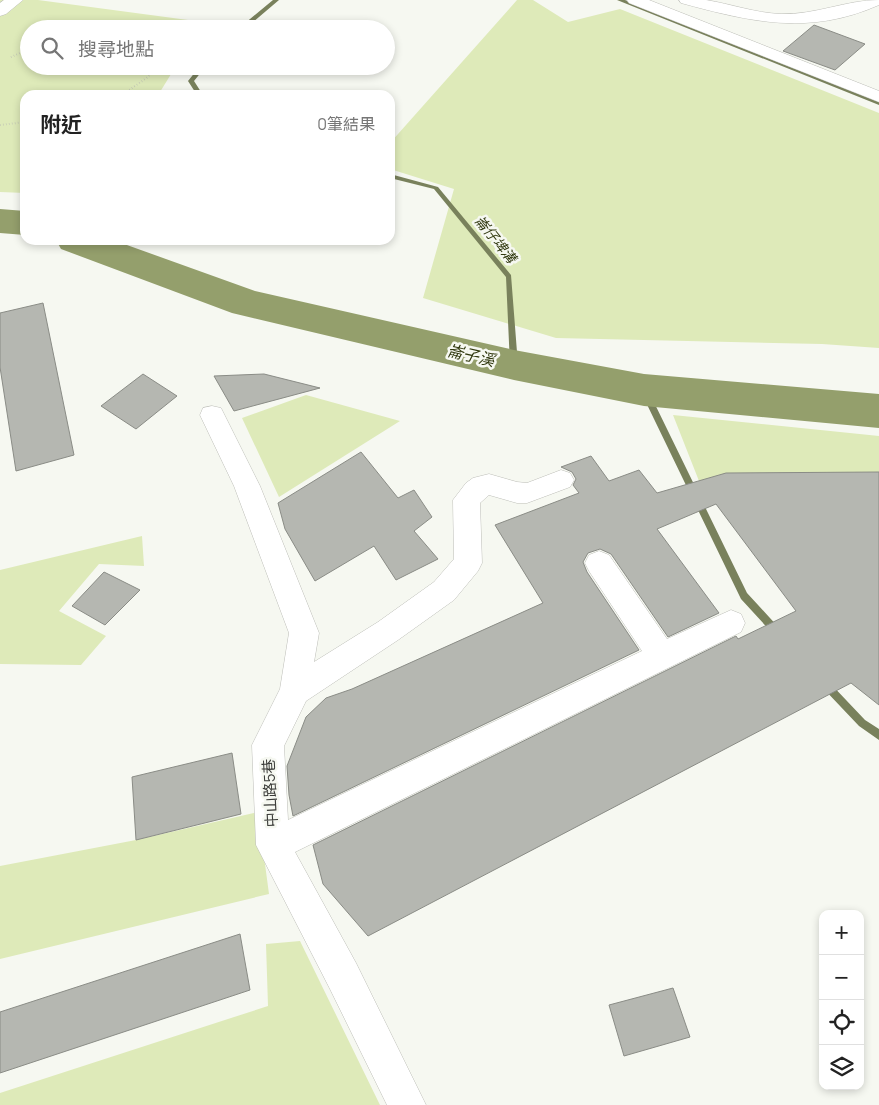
<!DOCTYPE html>
<html lang="zh-TW">
<meta charset="utf-8">
<style>
:root{--surface:#fff;--page:#f6f6f6;--text:#222;--muted:#767676;--line:#e0e0e0}
body{margin:0;font-family:Manrope,"Noto Sans TC",sans-serif;background:var(--page);color:var(--text)}
.controls{position:absolute;right:15px;bottom:15px;display:grid;overflow:hidden;border-radius:10px;box-shadow:0 2px 8px #0003}
.controls button{width:45px;height:45px;display:grid;place-items:center;padding:0;border:0;border-bottom:1px solid var(--line);background:var(--surface);color:var(--text);font:25px sans-serif}
.list{margin:0;padding:0;list-style:none}
h2{display:flex;justify-content:space-between;align-items:center;height:65px;margin:0;padding:0 20px;font-size:21px}
h2 small{font-size:16px;font-weight:400;color:var(--muted)}
.icon{flex:none;width:28px;height:28px;fill:none;stroke:currentColor;stroke-width:2;stroke-linecap:round;stroke-linejoin:round}
.map{position:relative;flex:none;width:879px;height:1105px;overflow:hidden}
.search{position:absolute;background:var(--surface);box-shadow:0 2px 8px #0003;left:20px;top:20px;width:375px;height:55px;display:flex;align-items:center;gap:12px;box-sizing:border-box;padding:0 18px;border-radius:28px;color:var(--muted);font-size:19px}
.panel{position:absolute;background:var(--surface);box-shadow:0 2px 8px #0003;left:20px;top:90px;width:375px;height:155px;border-radius:15px}
.map>svg:first-child{display:block}
</style>
<div class="map">
<svg width="879" height="1105" viewBox="0 0 879 1105">
<rect width="100%" height="100%" fill="#f6f8f1"/>
<!-- green -->
<path fill="#deeab9" d="M 0,0 L 38,0 L 203,22 L 199,29 L 29,29 L 29,66 L 176,66 L 160,92 L 162,95 L 25,95 L 25,193 L 0,192 Z
M 517,0 L 533,0 L 568,22 L 620,9 L 879,113 L 879,348 L 822,344 L 556,338 L 423,298 L 454,189 L 390,169 L 390,143 Z
M 306,395 L 400,421 L 279,497 L 242,418 Z
M 673,415 L 879,436 L 879,472 L 699,481 Z
M 142,536 L 144,566 L 99,564 L 59,611 L 106,636 L 81,665 L 0,664 L 0,570 Z
M 258,812 L 269,894 L 0,959 L 0,866 L 136,840 Z
M 300,941 L 380,1105 L 0,1105 L 0,1093 L 268,1006 L 266,944 Z"/>
<g fill="none" stroke-linecap="round" stroke-linejoin="round">
<!-- stream -->
<path fill="#79815c" fill-rule="evenodd" d="M 273,0 L 279,0 L 245,29 L 238,29 Z
M 617,0 L 625,0 L 879,101 L 879,105 Z
M 200,66 L 206,66 L 194,81 L 203,95 L 197,95 L 188,81 Z
M 390,174 L 438,187 L 511,275 L 518,365 L 517,367 L 511,367 L 510,365 L 506,277 L 434,189 L 390,178 Z
M 644,387 L 648,390 L 747,593 L 780,629 L 782,632 L 780,635 L 777,636 L 774,635 L 741,599 L 640,390 Z
M 825,680 L 828,681 L 865,720 L 879,729 L 879,740 L 859,726 L 822,687 L 820,684 L 822,681 Z"/>
<!-- river -->
<path fill="#949f6c" fill-rule="evenodd" d="M 0,209 L 25,211 L 25,235 L 0,233 Z
M 56,240 L 113,240 L 255,291 L 514,350 L 644,374 L 879,394 L 879,428 L 644,406 L 514,380 L 232,313 L 61,249 Z"/>
</g>
<!-- building -->
<path fill="#b5b7b1" stroke="#8a8c86" d="M 814,25 L 865,44 L 835,70 L 783,51 Z
M 43,303 L 74,455 L 16,471 L 0,367 L 0,313 Z
M 143,374 L 177,396 L 136,429 L 101,406 Z
M 264,374 L 320,388 L 234,411 L 214,376 Z
M 361,452 L 398,498 L 414,490 L 432,517 L 414,531 L 438,559 L 396,580 L 374,546 L 315,581 L 285,529 L 278,503 Z
M 591,456 L 609,481 L 639,470 L 657,493 L 726,473 L 879,472 L 879,705 L 851,683 L 368,936 L 323,884 L 313,845 L 736,636 L 738,639 L 796,611 L 716,504 L 657,529 L 719,613 L 668,637 L 611,554 L 600,549 L 588,553 L 583,562 L 587,572 L 639,650 L 293,816 L 289,795 L 287,766 L 306,717 L 326,698 L 352,689 L 543,603 L 495,525 L 579,493 L 573,485 L 576,479 L 572,472 L 561,467 Z
M 104,572 L 140,590 L 105,625 L 72,606 Z
M 232,753 L 241,814 L 136,840 L 132,777 Z
M 240,934 L 250,990 L 0,1073 L 0,1012 Z
M 673,988 L 690,1037 L 624,1056 L 609,1005 Z"/>
<g fill="none" stroke-linecap="round" stroke-linejoin="round">
<!-- minor casing -->
<g stroke="#bdbeb8" stroke-width="1">
<path id="minor" d="M 4,0 L 23,0 L 6,14 L 0,16 L 0,3 Z
M 627,0 L 649,0 L 879,91 L 879,102 L 629,3 Z
M 679,0 C 688,0 697,0 706,0 C 731,4 755,13 781,14 C 816,15 846,0 879,0 L 879,5 C 809,36 751,22 681,3 Z
M 212,406 L 221,408 L 260,486 L 319,633 L 314,662 L 378,622 L 434,582 L 454,559 L 453,500 L 466,483 L 473,478 L 489,474 L 517,482 L 527,483 L 561,470 L 570,473 L 574,480 L 570,487 L 527,503 L 517,503 L 489,495 L 480,503 L 482,563 L 478,571 L 454,600 L 398,640 L 306,701 L 284,746 L 288,820 L 642,651 L 589,571 L 585,563 L 589,555 L 599,551 L 609,555 L 667,639 L 731,610 L 741,614 L 745,623 L 741,632 L 295,852 L 356,963 L 426,1105 L 387,1105 L 330,989 L 256,845 L 252,745 L 280,689 L 289,633 L 234,486 L 200,415 L 203,408 Z"/>
</g>
<!-- path -->
<path stroke="#b9bab4" stroke-width="2" stroke-dasharray="0.5 2.5" stroke-linecap="butt" d="M 11,57 L 29,49
M 122,95 L 148,77 L 156,66
M 0,125 L 25,122"/>
<!-- minor -->
<use href="#minor" fill="#fff" fill-rule="evenodd"/>
</g>
<g text-anchor="middle" dominant-baseline="central" stroke-width="5" stroke-linejoin="round" paint-order="stroke">
<!-- far-water labels -->
<g font-size="14" font-style="italic" fill="#313910" stroke="#f6f8f1">
<text transform="translate(496 239) rotate(51)">崙仔埤溝</text>
</g>
<!-- street labels -->
<g font-size="15" fill="#3a3b38" stroke="#f6f8f1">
<text transform="translate(270 793) rotate(-93)">中山路5巷</text>
</g>
<!-- water labels -->
<g font-size="16" font-style="italic" fill="#313910" stroke="#f6f8f1">
<text transform="translate(471 355) rotate(13)">崙子溪</text>
</g>
</g>
</svg>
<div class="controls">
<button>+</button>
<button>−</button>
<button><svg class="icon" aria-label="locate" viewBox="0 0 24 24"><circle cx="12" cy="12" r="6"/><path d="M12 2v4M12 18v4M2 12h4M18 12h4"/></svg></button>
<button><svg class="icon" aria-label="layers" viewBox="0 0 24 24"><path d="M12 4l9 5-9 5-9-5zM3 14l9 5 9-5"/></svg></button>
</div>
<div class="search"><svg class="icon" aria-label="search" viewBox="0 0 24 24"><circle cx="10" cy="10" r="6"/><path d="M15 15l6 6"/></svg>搜尋地點</div>
<section class="panel">
<h2>附近<small>0筆結果</small></h2>
<ul class="list">
</ul>
</section>
</div>
